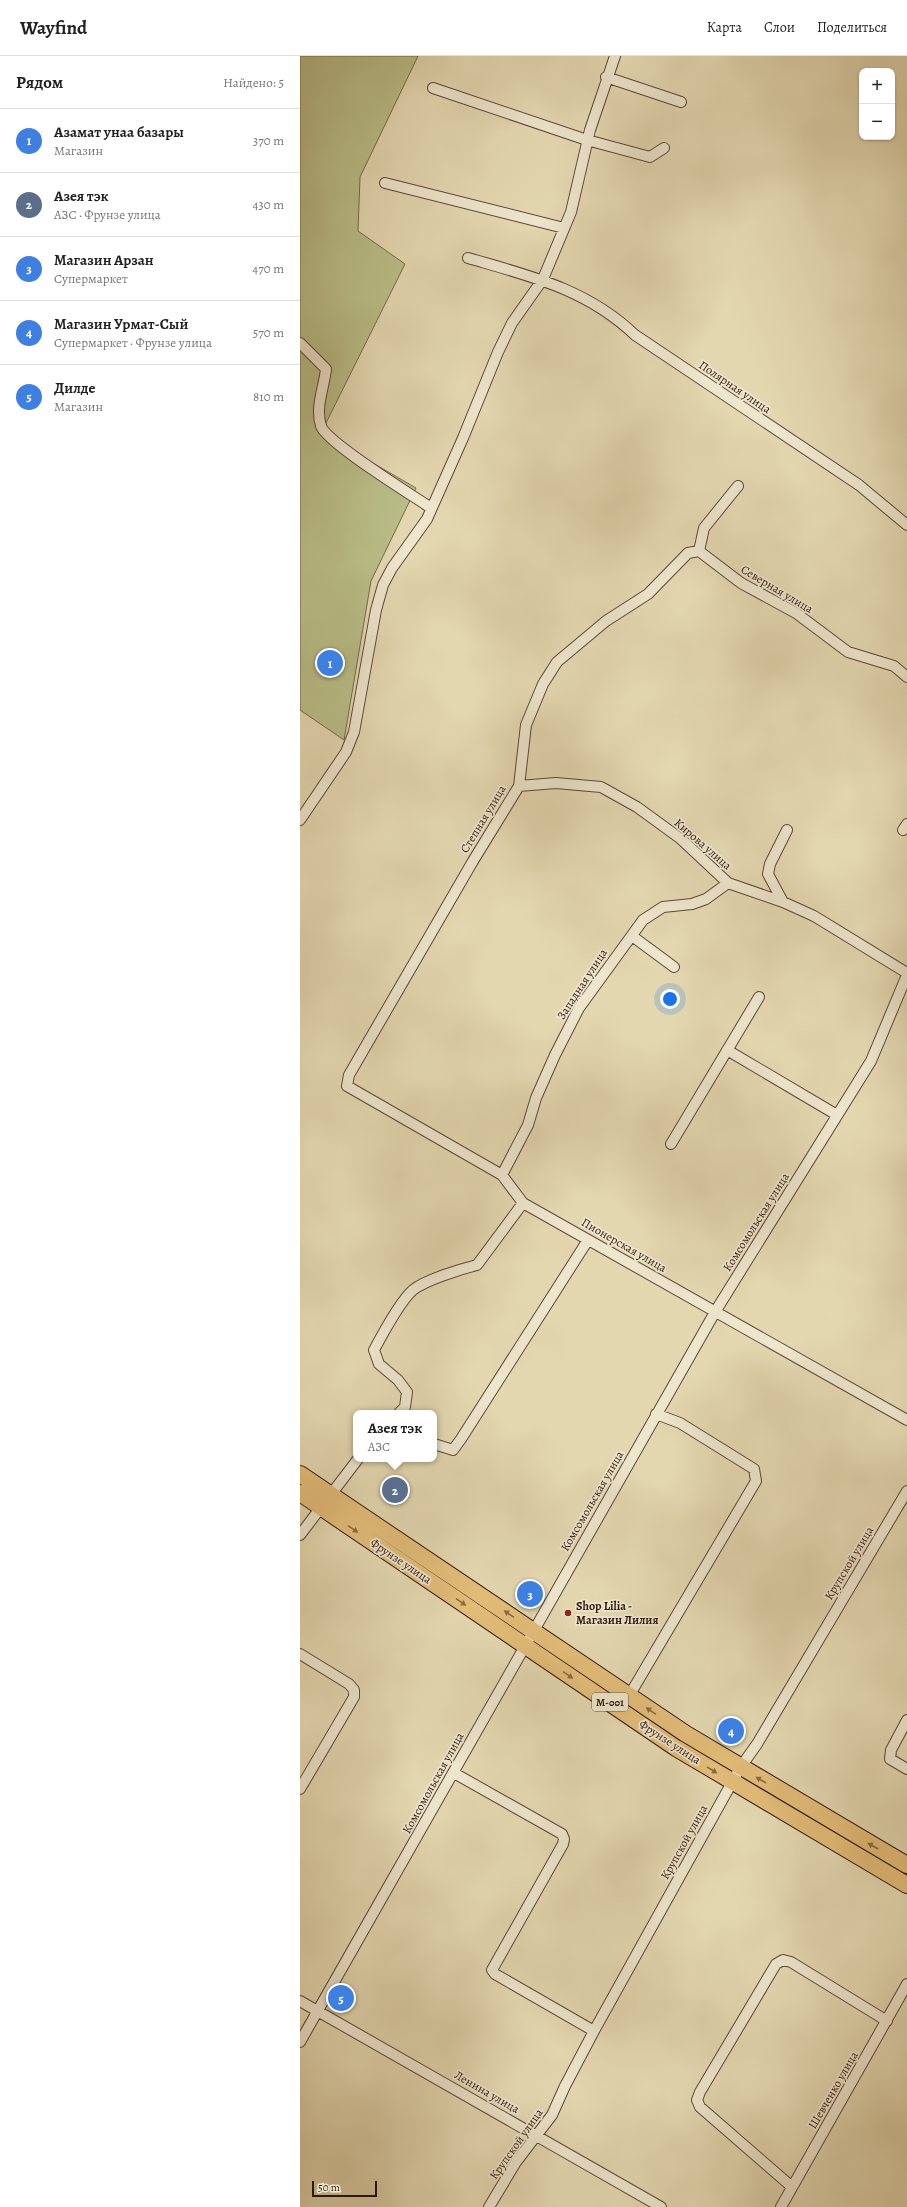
<!DOCTYPE html>
<html lang="ru">
<meta charset="utf-8">
<style>
:root{--surface:#fff;--page:#f6f6f6;--text:#222;--muted:#767676;--line:#e0e0e0;--accent:#d93025}
body{margin:0;font-family:Alegreya,serif;background:var(--page);color:var(--text)}
.controls{position:absolute;right:12px;top:12px;display:grid;overflow:hidden;border-radius:8px;box-shadow:0 1px 3px #0004}
.controls button{width:36px;height:36px;display:grid;place-items:center;padding:0;border:0;border-bottom:1px solid var(--line);background:var(--surface);color:var(--text);font:20px sans-serif}
.scale{position:absolute;left:12px;bottom:10px;width:65px;box-sizing:border-box;padding-left:4px;border:2px solid #30170d;border-top:0;font-size:11px;line-height:14px;white-space:nowrap;color:#30170d;-webkit-text-stroke:3px #ede5cc;paint-order:stroke}
.you{position:absolute;left:370px;top:943px;width:14px;height:14px;margin:-10px;border:3px solid #fff;border-radius:50%;background:#1a73e8;box-shadow:0 0 0 6px #1a73e833}
.badge{display:grid;place-items:center;width:26px;height:26px;border-radius:50%;background:var(--accent);color:#fff;font-size:13px;font-weight:700}
.pin{position:absolute;translate:-50% -50%;border:2px solid #fff;box-shadow:0 1px 4px #0006}
.popup{position:absolute;left:53px;top:1354px;width:84px;height:52px;box-sizing:border-box;display:grid;place-content:center;border-radius:8px;background:var(--surface);filter:drop-shadow(0 1px 3px #0005);font-size:13px;white-space:nowrap;color:var(--muted)}
.popup b{font-size:15px;color:var(--text)}
.popup::after{content:'';position:absolute;left:50%;top:100%;margin-left:-8px;border:8px solid transparent;border-top-color:var(--surface)}
.list{margin:0;padding:0;list-style:none}
h2{display:flex;justify-content:space-between;align-items:center;height:52px;margin:0;padding:0 16px;font-size:17px}
h2 small{font-size:13px;font-weight:400;color:var(--muted)}
.list li{display:grid;grid-template-columns:26px 1fr auto;gap:12px;align-items:center;box-sizing:border-box;height:64px;padding:0 16px;border-top:1px solid var(--line)}
.list b{display:block;font-size:15px;white-space:nowrap}
.list p{margin:0;font-size:13px;white-space:nowrap;color:var(--muted)}
.list em{font-size:13px;font-style:normal;color:var(--muted)}
.map{position:relative;flex:none;width:607px;height:2151px;overflow:hidden}
header{display:flex;align-items:center;gap:24px;box-sizing:border-box;height:56px;padding:0 20px;background:var(--surface);border-bottom:1px solid var(--line)}
header strong{font-size:19px}
nav{display:flex;gap:22px;margin-inline-start:auto;font-size:14px}
main{display:flex}
aside{flex:1;background:var(--surface)}
.map>svg:first-child{display:block}
</style>
<header>
<strong>Wayfind</strong>
<nav><a>Карта</a><a>Слои</a><a>Поделиться</a></nav>
</header>
<main>
<aside>
<h2>Рядом<small>Найдено: 5</small></h2>
<ul class="list">
<li><span class="badge" style="background:#3f7fe0">1</span><div><b>Азамат унаа базары</b><p>Магазин</p></div><em>370 m</em></li>
<li><span class="badge" style="background:#5c6f8a">2</span><div><b>Азея тэк</b><p>АЗС · Фрунзе улица</p></div><em>430 m</em></li>
<li><span class="badge" style="background:#3f7fe0">3</span><div><b>Магазин Арзан</b><p>Супермаркет</p></div><em>470 m</em></li>
<li><span class="badge" style="background:#3f7fe0">4</span><div><b>Магазин Урмат-Сый</b><p>Супермаркет · Фрунзе улица</p></div><em>570 m</em></li>
<li><span class="badge" style="background:#3f7fe0">5</span><div><b>Дилде</b><p>Магазин</p></div><em>810 m</em></li>
</ul>
</aside>
<div class="map">
<svg width="607" height="2151" viewBox="0 0 607 2151">
<rect width="100%" height="100%" fill="#e3d7b0"/>
<filter id="stains"><feTurbulence type="fractalNoise" baseFrequency=".005" numOctaves="4"/><feColorMatrix values="0 0 0 0 .2 0 0 0 0 .09 0 0 0 0 .02 0 0 0 .5 -.17"/></filter>
<radialGradient id="worn" r=".72"><stop offset=".6" stop-color="#630" stop-opacity="0"/><stop offset="1" stop-color="#630" stop-opacity=".3"/></radialGradient>
<!-- green -->
<path fill="#b9bd87" stroke="#746a4a" d="M 0,0 L 118,0 L 60,121 L 58,175 L 105,208 L 21,377 L 116,432 L 71,525 L 44,684 L 0,654 Z"/>
<g fill="none" stroke-linecap="round" stroke-linejoin="round">
<!-- street casing -->
<g stroke="#5d4736" stroke-width="12">
<path id="street" d="M 306,21 L 381,46
M 133,32 L 287,84 L 350,101 L 364,92
M 85,127 L 264,172
M 168,202 C 230,220 287,233 335,279 L 559,429 L 607,469
M 0,287 L 26,313 C 24,332 15,351 21,370 C 27,387 112,439 131,452
M 399,495 L 388,497 L 348,538 L 306,565 L 257,606 L 243,628 L 226,669 L 219,730 L 173,805 L 49,1019 L 47,1030 L 202,1119 L 223,1147 L 607,1364
M 399,495 L 441,527 L 496,557 L 548,596 L 594,610 L 607,621
M 399,495 L 404,472 L 438,430
M 219,730 L 256,727 L 301,731 L 337,751 L 381,783 L 428,827 L 483,846 L 514,860 L 607,917
M 0,764 L 46,696 L 54,676 L 76,554 L 83,529 L 92,512 L 127,463 L 163,382 L 198,296 L 212,267 L 243,223 L 271,156 L 290,74 L 315,0
M 603,774 L 607,768
M 483,846 L 468,818 L 470,808 L 487,774
M 332,880 L 374,911
M 427,994 L 537,1059
M 371,1088 L 459,941
M 202,1119 L 228,1069 L 236,1042 L 255,999 L 279,952 L 343,864 L 363,851 L 392,848 L 406,843 L 428,827
M 99,1357 L 105,1351 L 107,1336 L 98,1324 L 79,1308 L 74,1294 C 82,1279 101,1244 113,1234 C 125,1224 161,1213 177,1209 L 223,1147
M 134,1388 L 153,1394 L 161,1383 L 288,1184
M 0,1479 L 58,1403
M 0,1598 L 49,1628 L 54,1634 L 54,1641 L 0,1733
M 329,1640 L 456,1425 L 454,1413 L 380,1367 L 356,1358
M 607,1664 L 591,1694 L 590,1703 L 607,1713
M 154,1717 L 262,1778 L 264,1783 L 263,1788 L 192,1914 L 195,1918 L 294,1975
M 0,1945 L 361,2151
M 0,1986 L 415,1256 L 571,1005 L 607,919
M 492,2131 L 400,2051 L 397,2044 L 400,2036 L 476,1908 L 483,1904 L 491,1906 L 587,1965
M 189,2151 L 216,2106 L 252,2059 L 265,2030 L 294,1975 L 440,1712 L 457,1688 L 607,1435
M 481,2151 L 607,1928"/>
</g>
<!-- primary casing -->
<g stroke="#30170d" stroke-width="18">
<path id="primary" d="M 0,1418 L 386,1678 L 607,1809
M 0,1437 L 376,1692 L 607,1829"/>
</g>
<!-- street -->
<use href="#street" stroke="#ede5cc" stroke-width="10"/>
<!-- primary -->
<use href="#primary" stroke="#e2bc78" stroke-width="16"/>
</g>
<!-- one-way arrows -->
<defs><path id="oneway-solid" d="M-6-.8H1V-3.2L6.5 0L1 3.2V.8H-6Z"/></defs>
<g fill="#896a42">
<use href="#oneway-solid" transform="translate(53 1473) rotate(34)"/>
<use href="#oneway-solid" transform="translate(161 1546) rotate(34)"/>
<use href="#oneway-solid" transform="translate(209 1558) rotate(-146)"/>
<use href="#oneway-solid" transform="translate(268 1619) rotate(34)"/>
<use href="#oneway-solid" transform="translate(351 1655) rotate(-146)"/>
<use href="#oneway-solid" transform="translate(412 1714) rotate(32)"/>
<use href="#oneway-solid" transform="translate(461 1724) rotate(-150)"/>
<use href="#oneway-solid" transform="translate(573 1790) rotate(-150)"/>
</g>
<!-- markers -->
<circle fill="#8f2418" stroke="#ede5cc" stroke-width="1.5" cx="268" cy="1557" r="4"/>
<g text-anchor="middle" dominant-baseline="central" stroke-width="3.5" stroke-linejoin="round" paint-order="stroke">
<!-- shield labels -->
<rect fill="#ede5cc" stroke="#695546" stroke-width="1" x="292" y="1637" width="36" height="18" rx="3"/>
<g font-size="11" font-weight="bold" fill="#30170d">
<text x="310" y="1646">M-001</text>
</g>
<!-- street labels -->
<g font-size="12" fill="#30170d" stroke="#ede5cc">
<text transform="translate(435 331) rotate(34)">Полярная улица</text>
<text transform="translate(477 533) rotate(31)">Северная улица</text>
<text transform="translate(183 763) rotate(-59)">Степная улица</text>
<text transform="translate(403 788) rotate(41)">Кирова улица</text>
<text transform="translate(282 928) rotate(-57)">Западная улица</text>
<text transform="translate(456 1166) rotate(-58)">Комсомольская улица</text>
<text transform="translate(324 1189) rotate(30)">Пионерская улица</text>
<text transform="translate(292 1445) rotate(-60)">Комсомольская улица</text>
<text transform="translate(101 1505) rotate(34)">Фрунзе улица</text>
<text transform="translate(549 1507) rotate(-59)">Крупской улица</text>
<text transform="translate(370 1686) rotate(33)">Фрунзе улица</text>
<text transform="translate(133 1727) rotate(-61)">Комсомольская улица</text>
<text transform="translate(384 1786) rotate(-61)">Крупской улица</text>
<text transform="translate(533 2034) rotate(-60)">Шевченко улица</text>
<text transform="translate(187 2036) rotate(30)">Ленина улица</text>
<text transform="translate(216 2088) rotate(-55)">Крупской улица</text>
</g>
<!-- poi labels -->
<g font-size="12" font-weight="bold" fill="#30170d" stroke="#ede5cc" text-anchor="start">
<text x="276" y="1550">Shop Lilia -<tspan x="276" dy="14">Магазин Лилия</tspan></text>
</g>
</g>
<rect width="100%" height="100%" filter="url(#stains)"/>
<rect width="100%" height="100%" fill="url(#worn)"/>
</svg>
<div class="controls">
<button>+</button>
<button>−</button>
</div>
<div class="scale">50 m</div>
<div class="you"></div>
<div class="pin badge" style="left:30px;top:607px;background:#3f7fe0">1</div>
<div class="pin badge" style="left:95px;top:1434px;background:#5c6f8a">2</div>
<div class="popup"><b>Азея тэк</b>АЗС</div>
<div class="pin badge" style="left:230px;top:1538px;background:#3f7fe0">3</div>
<div class="pin badge" style="left:431px;top:1675px;background:#3f7fe0">4</div>
<div class="pin badge" style="left:41px;top:1942px;background:#3f7fe0">5</div>
</div>
</main>
